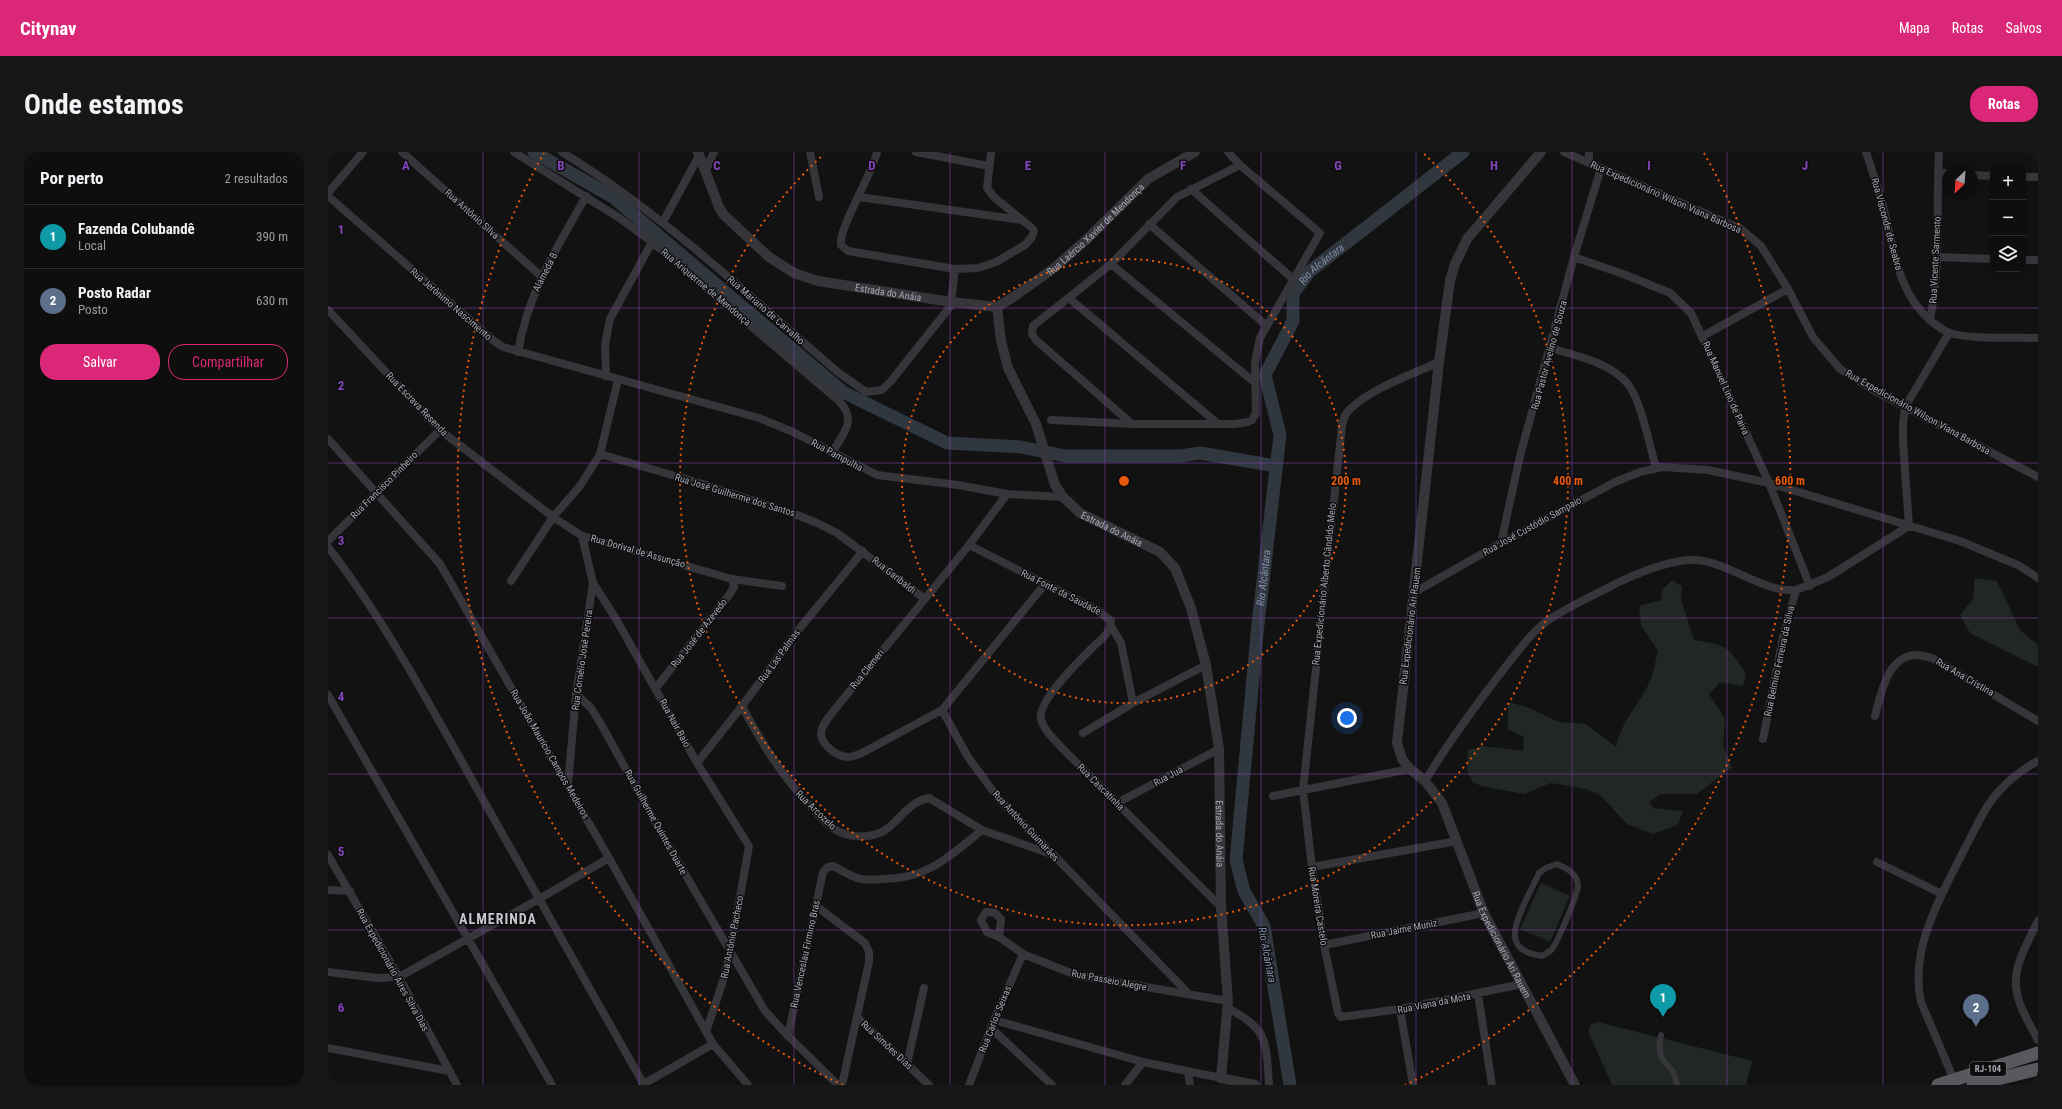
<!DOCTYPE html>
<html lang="pt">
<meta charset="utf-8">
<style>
:root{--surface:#0e0e0e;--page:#171717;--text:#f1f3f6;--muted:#9b9c9e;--line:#2e2e2e;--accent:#db2777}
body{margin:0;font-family:"Roboto Condensed",sans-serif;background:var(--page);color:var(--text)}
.controls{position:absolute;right:12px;top:12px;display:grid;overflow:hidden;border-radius:8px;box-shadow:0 2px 6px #0003}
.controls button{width:36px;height:36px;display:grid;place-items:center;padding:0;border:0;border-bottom:1px solid var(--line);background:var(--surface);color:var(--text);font:20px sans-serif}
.compass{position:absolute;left:1614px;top:12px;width:36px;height:36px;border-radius:50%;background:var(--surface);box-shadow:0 2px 6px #0003;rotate:205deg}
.you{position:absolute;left:1019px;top:566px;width:14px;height:14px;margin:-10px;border:3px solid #fff;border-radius:50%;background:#1a73e8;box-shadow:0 0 0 6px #1a73e833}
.badge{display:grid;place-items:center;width:26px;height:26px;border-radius:50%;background:var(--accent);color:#fff;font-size:13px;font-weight:700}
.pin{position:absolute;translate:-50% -33px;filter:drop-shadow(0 1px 2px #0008)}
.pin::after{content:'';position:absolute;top:21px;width:14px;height:12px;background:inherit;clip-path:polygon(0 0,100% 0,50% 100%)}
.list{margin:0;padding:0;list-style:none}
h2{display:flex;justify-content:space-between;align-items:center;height:52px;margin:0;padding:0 16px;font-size:17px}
h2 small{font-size:13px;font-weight:400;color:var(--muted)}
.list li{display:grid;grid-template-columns:26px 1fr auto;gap:12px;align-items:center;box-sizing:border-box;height:64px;padding:0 16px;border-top:1px solid var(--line)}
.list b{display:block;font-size:15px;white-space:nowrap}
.list p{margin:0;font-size:13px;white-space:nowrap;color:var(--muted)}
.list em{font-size:13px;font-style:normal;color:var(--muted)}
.actions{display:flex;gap:8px;padding:12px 16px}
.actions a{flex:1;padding:9px 0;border:1px solid var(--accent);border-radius:16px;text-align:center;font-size:14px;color:var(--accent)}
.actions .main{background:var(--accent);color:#fff}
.icon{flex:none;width:22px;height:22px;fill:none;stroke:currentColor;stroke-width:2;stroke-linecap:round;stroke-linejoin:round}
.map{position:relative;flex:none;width:1710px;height:933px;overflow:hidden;border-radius:16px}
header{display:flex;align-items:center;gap:24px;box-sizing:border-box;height:56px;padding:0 20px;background:var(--accent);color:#fff}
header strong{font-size:19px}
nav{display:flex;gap:22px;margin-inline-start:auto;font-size:14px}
.intro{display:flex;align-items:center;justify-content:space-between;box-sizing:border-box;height:96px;padding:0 24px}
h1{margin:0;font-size:28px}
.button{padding:10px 18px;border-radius:16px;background:var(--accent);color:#fff;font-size:14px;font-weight:700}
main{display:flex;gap:24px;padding:0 24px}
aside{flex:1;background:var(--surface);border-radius:16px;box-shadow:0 2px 6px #0003}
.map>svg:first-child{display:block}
</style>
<header>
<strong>Citynav</strong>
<nav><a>Mapa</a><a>Rotas</a><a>Salvos</a></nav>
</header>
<div class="intro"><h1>Onde estamos</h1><a class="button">Rotas</a></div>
<main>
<aside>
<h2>Por perto<small>2 resultados</small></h2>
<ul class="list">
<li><span class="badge" style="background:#0f9aa8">1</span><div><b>Fazenda Colubandê</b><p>Local</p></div><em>390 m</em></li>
<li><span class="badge" style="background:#5c6f8a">2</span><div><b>Posto Radar</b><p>Posto</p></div><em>630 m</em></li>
</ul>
<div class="actions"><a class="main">Salvar</a><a>Compartilhar</a></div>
</aside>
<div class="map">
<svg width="1710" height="933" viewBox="0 0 1710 933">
<rect width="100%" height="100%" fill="#121213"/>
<!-- green -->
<path fill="#212722" d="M 1647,426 L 1669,429 L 1692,478 L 1710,493 L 1710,515 L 1642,481 L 1632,463 L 1645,447 Z
M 1344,428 L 1354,434 L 1353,448 L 1366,488 C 1399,493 1400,494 1418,522 L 1415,534 L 1392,530 L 1381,542 L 1397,567 L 1395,594 L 1404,615 L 1369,642 L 1332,642 L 1321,650 L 1325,656 L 1355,659 L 1350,673 L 1325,682 L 1299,672 L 1273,644 L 1258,637 L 1223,631 L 1196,642 L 1153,634 L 1145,630 L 1139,619 L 1140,598 L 1154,594 L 1195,599 L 1196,585 L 1180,577 L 1180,550 L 1199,555 L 1231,570 L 1258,572 L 1288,595 C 1293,569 1312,552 1322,529 C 1326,520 1327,509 1330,499 L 1313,473 L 1311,454 L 1333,448 L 1334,438 Z
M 1213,731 L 1242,744 L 1222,790 L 1192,777 Z
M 1270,870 L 1424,909 L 1418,933 L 1284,933 L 1260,879 L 1263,872 Z"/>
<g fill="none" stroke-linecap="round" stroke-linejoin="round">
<!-- river -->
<g stroke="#31373e" stroke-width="13">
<path d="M 206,0 L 285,45 L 515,240 L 619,291 L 693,295 L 737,304 L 853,304 L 872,301 L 948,314"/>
<path id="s1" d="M 962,933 L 936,774 L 916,739 L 908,708 L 930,472 L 952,283 L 937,223 L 965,169 L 965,142 L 981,120 L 1135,0"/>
</g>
<!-- pedestrian -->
<path stroke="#35353a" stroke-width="6" d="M 1229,712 C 1238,716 1249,721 1250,733 C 1250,741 1230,790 1224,797 C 1222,800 1217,802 1214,804 C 1202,802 1190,799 1187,786 C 1184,771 1205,735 1211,721 L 1218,716 Z
M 1333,883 C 1326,916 1347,908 1349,933"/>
<!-- minor -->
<path stroke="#35353a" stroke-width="8" d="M 74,0 L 213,124
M 186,0 L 293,67 L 324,90 L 511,249 C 530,269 515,281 504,301
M 234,0 C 335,62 421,144 511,221 L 538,240 L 554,238 L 563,229 L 625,151
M 482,0 L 491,45
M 549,0 C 544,23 510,77 513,93 L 520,99 L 627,117 L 650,116 L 668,110 L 697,93 L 704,85 L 706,79 L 704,76 L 667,46 L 659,36 L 663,0
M 588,0 L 661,14
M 1236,0 L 1413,77 L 1433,94 L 1460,137 L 1485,185 L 1512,217 L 1545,238 L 1710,325
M 1261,0 L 1261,11
M 1538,0 C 1544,18 1550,36 1555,55 C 1566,96 1569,141 1604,170 C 1610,174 1616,179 1622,181 C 1646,188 1684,185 1710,186
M 377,20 L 386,0
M 1610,21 L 1620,21
M 1644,23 L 1665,24
M 1695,25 L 1710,25
M 863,37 L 965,127
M 0,41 L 35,0
M 0,44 L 166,189 L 175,195 L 431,266 L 465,280 L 549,323 L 630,333 L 679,342 L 735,345
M 531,45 L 693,68
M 335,70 L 371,4
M 821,72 L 939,174
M 1246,105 L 1298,123 L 1342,141 L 1363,161 L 1441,331 L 1482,434
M 1608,105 L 1665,107
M 1695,108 L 1710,108
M 783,112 L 926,230
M 741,146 L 889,271
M 623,150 L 627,117
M 0,158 L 112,278 L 225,365 L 254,384 L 404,427 L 406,435 L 401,443 L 328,536
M 1602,168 C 1613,113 1608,55 1611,0
M 1375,184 L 1460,137
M 1223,196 C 1248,204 1281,210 1299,231 C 1313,247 1321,293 1328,315
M 190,200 C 200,140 229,96 258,44
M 1111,210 C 1083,223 1043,236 1021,258 C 1017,262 1015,268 1014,274 L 975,638 L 984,715 L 996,793 L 1010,861 L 1013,865 L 1072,857 L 1194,832
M 278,224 L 277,193 L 282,167 L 324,90
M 723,268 L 804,272 L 907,272 L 920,270 L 924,268 L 928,261 L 927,211 L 932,186 L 992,81 L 912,13 L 900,0
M 804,272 L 708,188 L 704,182 L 705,174 L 783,112 L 849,45 L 912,13
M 0,287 L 112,412 L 281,706 L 385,892 L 420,933
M 272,302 L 378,333 L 469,363 L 489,371 L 509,381 L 597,447
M 1581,374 L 1575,290 L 1575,273 L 1577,255 L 1621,181
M 0,389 L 112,278
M 1173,391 L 1192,304 L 1246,105 L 1273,16
M 641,393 L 769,458 L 783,469 C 783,480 774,487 766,494 C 753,507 709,549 713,567 C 716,579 727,588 735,597 L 893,755
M 0,395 C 57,469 102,553 148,635 C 204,734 260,834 316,933
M 404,427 L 454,434
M 183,429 L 225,365 L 252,334 L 272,302 L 290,228
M 265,431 L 288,467 L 369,611 L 421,694 L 402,801 L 394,832 L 378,880
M 717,432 L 614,558 L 640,605 L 670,646 L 861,842
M 1087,440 L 1173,391 L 1287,330 L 1312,320 L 1334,315 L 1380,318 L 1441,331 L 1632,389 L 1692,414 L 1710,426
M 783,474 L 793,491 L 805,551
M 248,542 L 263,556 L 273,572 L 332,679 L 437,859 L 460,884 L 510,933
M 0,543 L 224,933
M 414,554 C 434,592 455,626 485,657 C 492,664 499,673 508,678 C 519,685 537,686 549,682 C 570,675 577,650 601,646 L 654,678 L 723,702
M 614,558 L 532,602 C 528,603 524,605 520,605 C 509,605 494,593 493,582 C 493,573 502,564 507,557 L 641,393 L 679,342
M 1547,564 C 1553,542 1559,504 1588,503 C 1593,503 1599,505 1604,506 L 1710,569
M 755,581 L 805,551 L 878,513
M 1435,587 L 1455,485 L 1468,438 L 1500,425 L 1581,374
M 369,611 L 414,554 L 472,476 L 535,399
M 1097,629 C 1122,588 1150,550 1179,513 C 1192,497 1205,478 1222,467 C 1243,453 1267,443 1289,431 C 1310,421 1344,407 1367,408 C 1401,410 1435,441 1468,438
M 240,633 L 248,542 L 265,431 L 254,384
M 945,644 L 1082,617
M 789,651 L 891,597
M 0,703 L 71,825 L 129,933
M 1549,710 L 1614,742
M 984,715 L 1129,689
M 0,738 L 22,739
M 488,754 L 537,791 L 541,800 L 541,810 L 514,933
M 1710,769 C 1701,788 1686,812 1688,834 C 1689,853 1702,872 1710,888
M 671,785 L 673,767 L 667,761 L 658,760 L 653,768 L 659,780 L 671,785 L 695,802 L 748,823 L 900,849
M 996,793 L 1156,761
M 0,820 L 50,826 L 71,825 L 211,747 L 281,706
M 1150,842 L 1164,933
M 899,856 C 941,876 938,891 941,933
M 1072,857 L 1085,933
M 529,865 L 601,933
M 666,868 L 815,910 L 893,926
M 663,876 L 724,933
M 460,884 L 495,720 L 500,715 L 505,714 C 514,718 523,725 533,727 C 540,728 547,728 555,727 C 599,727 621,705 654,678
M 0,896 L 121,919
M 579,912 L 596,836
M 860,919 L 862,933
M 1626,928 L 1593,850 C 1581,797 1613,744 1636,698 C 1647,678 1656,655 1672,638 C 1683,626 1695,617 1710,609
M 0,930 L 2,933
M 314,933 L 385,892
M 641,933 L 666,868 L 695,802
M 797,933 L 815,910"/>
<!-- tertiary -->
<g stroke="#35353a" stroke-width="10">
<path id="s2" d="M 370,0 L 391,55 L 396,63 L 441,105 L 466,121 L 490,129 L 623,150 L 669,155"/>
<path id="s3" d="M 1213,0 L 1139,87 L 1127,112 L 1122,129 L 1111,210 L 1069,591 L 1074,607 L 1082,617 L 1097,629 L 1114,651 L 1156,761 L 1247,933"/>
<path id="s4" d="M 669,155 L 673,189 L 680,216 L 708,272 L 727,333 L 735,345 L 752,361 L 832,400 L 847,416 L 863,456 L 878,513 L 891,597 L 893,755 L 900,849 L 893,926 L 927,933"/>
<path id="s5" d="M 669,155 L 687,144 L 726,116 L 758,88 L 820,27 L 867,0"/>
</g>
<!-- trunk -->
<path stroke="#58585f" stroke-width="13" d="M 1610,933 L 1710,901
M 1645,933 L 1710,917"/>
</g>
<!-- grid -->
<path fill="none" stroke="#8345bc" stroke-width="1" stroke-opacity="0.55" d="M 155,0 L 155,933M 311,0 L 311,933M 466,0 L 466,933M 622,0 L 622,933M 777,0 L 777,933M 933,0 L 933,933M 1088,0 L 1088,933M 1244,0 L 1244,933M 1399,0 L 1399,933M 1555,0 L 1555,933M 0,156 L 1710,156M 0,311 L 1710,311M 0,466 L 1710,466M 0,622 L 1710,622M 0,778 L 1710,778"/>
<!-- distance rings -->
<g fill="none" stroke="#e8590c" stroke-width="2" stroke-dasharray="2 4">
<circle cx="796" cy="329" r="222"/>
<path d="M1096 2A444 444 0 1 1 496 2"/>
<path d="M515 933A666 666 0 0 1 216 1M1376 1A666 666 0 0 1 1077 933"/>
</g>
<g text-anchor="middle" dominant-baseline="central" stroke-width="3" stroke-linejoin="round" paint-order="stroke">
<!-- shield labels -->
<rect fill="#0d0d0e" stroke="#777981" stroke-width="1" x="1642" y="910" width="36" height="14" rx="3"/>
<g font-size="9" font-weight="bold" fill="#a5a7b2">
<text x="1660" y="917">RJ-104</text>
</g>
<!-- street labels -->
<g font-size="10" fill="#a5a7b2" stroke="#0d0d0e">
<text transform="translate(1338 45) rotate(24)">Rua Expedicionário Wilson Viana Barbosa</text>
<text transform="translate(144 62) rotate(42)">Rua Antônio Silva</text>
<text transform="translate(1559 72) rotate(75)">Rua Visconde de Seabra</text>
<text stroke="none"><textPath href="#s5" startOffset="126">Rua Laércio Xavier de Mendonça</textPath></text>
<text transform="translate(1607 108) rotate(-87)">Rua Vicente Sarmento</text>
<text transform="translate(217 120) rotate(-63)">Alameda B</text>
<text transform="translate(378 135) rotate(40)">Rua Ariquerme de Mendonça</text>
<text stroke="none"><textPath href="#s2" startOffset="256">Estrada do Anáia</textPath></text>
<text transform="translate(123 152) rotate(41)">Rua Jerônimo Nascimento</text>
<text transform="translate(438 158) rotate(41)">Rua Mariano de Carvalho</text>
<text transform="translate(1221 203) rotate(-75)">Rua Pastor Avelino de Souza</text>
<text transform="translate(1398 236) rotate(66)">Rua Manuel Lino de Paiva</text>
<text transform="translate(89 252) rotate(46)">Rua Escrava Resenda</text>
<text transform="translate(1590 260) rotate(29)">Rua Expedicionário Wilson Viana Barbosa</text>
<text transform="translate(509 303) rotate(28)">Rua Pampulha</text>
<text transform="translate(56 333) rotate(-45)">Rua Francisco Pinheiro</text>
<text transform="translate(407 343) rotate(17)">Rua José Guilherme dos Santos</text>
<text transform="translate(1204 374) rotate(-29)">Rua José Custódio Sampaio</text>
<text stroke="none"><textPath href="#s4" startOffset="262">Estrada do Anáia</textPath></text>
<text transform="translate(310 399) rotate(16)">Rua Dorival de Assunção</text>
<text transform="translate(566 423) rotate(38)">Rua Garibaldi</text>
<text transform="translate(996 432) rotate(-84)">Rua Expedicionário Alberto Cândido Melo</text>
<text transform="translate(733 440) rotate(27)">Rua Fonte da Saudade</text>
<text transform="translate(1082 474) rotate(-83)">Rua Expedicionário Ari Rauem</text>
<text transform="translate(371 481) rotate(-52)">Rua José de Azevedo</text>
<text transform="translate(451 504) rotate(-54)">Rua Las Palmas</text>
<text transform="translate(254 508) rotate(-82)">Rua Cornélio José Pereira</text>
<text transform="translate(1451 509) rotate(-78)">Rua Belmiro Ferreira da Silva</text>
<text transform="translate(539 517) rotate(-51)">Rua Clemeri</text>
<text transform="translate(1637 525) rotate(30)">Rua Ana Cristina</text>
<text transform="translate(347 571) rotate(61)">Rua Nair Baio</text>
<text transform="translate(222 602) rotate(60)">Rua João Maurício Campos Medeiros</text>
<text transform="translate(840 624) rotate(-28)">Rua Juá</text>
<text transform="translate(773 635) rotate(45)">Rua Cascatinha</text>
<text transform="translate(488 658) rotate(44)">Rua Arcozelo</text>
<text transform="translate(328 670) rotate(61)">Rua Guilherme Quintes Duarte</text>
<text transform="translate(698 674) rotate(47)">Rua Antônio Guimarães</text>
<text stroke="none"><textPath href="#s4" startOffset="609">Estrada do Anáia</textPath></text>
<text transform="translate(990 754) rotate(81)">Rua Moreira Castelo</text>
<text transform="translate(1076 777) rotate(-11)">Rua Jaime Muniz</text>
<text transform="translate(404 785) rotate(-79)">Rua Antônio Pacheco</text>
<text stroke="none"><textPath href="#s3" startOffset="855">Rua Expedicionário Ari Rauem</textPath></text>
<text transform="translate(477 802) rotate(-78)">Rua Venceslau Firmino Bras</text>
<text transform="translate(65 818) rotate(61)">Rua Expedicionário Aires Silva Dias</text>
<text transform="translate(781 828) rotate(11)">Rua Passeio Alegre</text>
<text transform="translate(1106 851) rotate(-11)">Rua Viana da Mota</text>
<text transform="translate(667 867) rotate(-68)">Rua Carlos Seixas</text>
<text transform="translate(559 893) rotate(43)">Rua Simões Dias</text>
</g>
<!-- water labels -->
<g font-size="11" font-style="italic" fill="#8090a9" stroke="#0d0d0e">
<text stroke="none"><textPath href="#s1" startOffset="852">Rio Alcântara</textPath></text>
<text stroke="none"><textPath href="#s1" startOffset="517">Rio Alcântara</textPath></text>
<text transform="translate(939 803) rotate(79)">Rio Alcântara</text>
</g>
<!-- district labels -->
<g font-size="14" font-weight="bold" letter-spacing="1" fill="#c5c7cf" stroke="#0d0d0e">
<text x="170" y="767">ALMERINDA</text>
</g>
</g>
<g font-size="13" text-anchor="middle" font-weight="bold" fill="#8345bc" stroke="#0d0d0e" stroke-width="3" stroke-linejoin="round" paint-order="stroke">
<text x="78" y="18">A</text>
<text x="233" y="18">B</text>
<text x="389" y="18">C</text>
<text x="544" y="18">D</text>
<text x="700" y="18">E</text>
<text x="855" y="18">F</text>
<text x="1010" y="18">G</text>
<text x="1166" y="18">H</text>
<text x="1321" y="18">I</text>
<text x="1477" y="18">J</text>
<text x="13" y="82">1</text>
<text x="13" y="238">2</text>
<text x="13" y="393">3</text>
<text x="13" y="549">4</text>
<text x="13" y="704">5</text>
<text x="13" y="860">6</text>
</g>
<circle cx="796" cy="329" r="6" fill="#e8590c" stroke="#0d0d0e" stroke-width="2"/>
<g font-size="12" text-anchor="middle" font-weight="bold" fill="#e8590c" stroke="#0d0d0e" stroke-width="3" stroke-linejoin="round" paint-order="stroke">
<text x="1018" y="333">200 m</text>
<text x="1240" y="333">400 m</text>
<text x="1462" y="333">600 m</text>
</g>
</svg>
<div class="controls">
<button>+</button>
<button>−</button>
<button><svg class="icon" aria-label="layers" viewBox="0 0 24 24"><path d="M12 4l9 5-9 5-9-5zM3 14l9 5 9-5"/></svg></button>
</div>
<svg class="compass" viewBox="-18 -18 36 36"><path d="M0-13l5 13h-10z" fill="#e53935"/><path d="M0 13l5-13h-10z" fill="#9b9c9e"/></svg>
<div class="you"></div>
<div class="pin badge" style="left:1335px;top:865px;background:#0f9aa8">1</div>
<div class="pin badge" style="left:1648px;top:875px;background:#5c6f8a">2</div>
</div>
</main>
